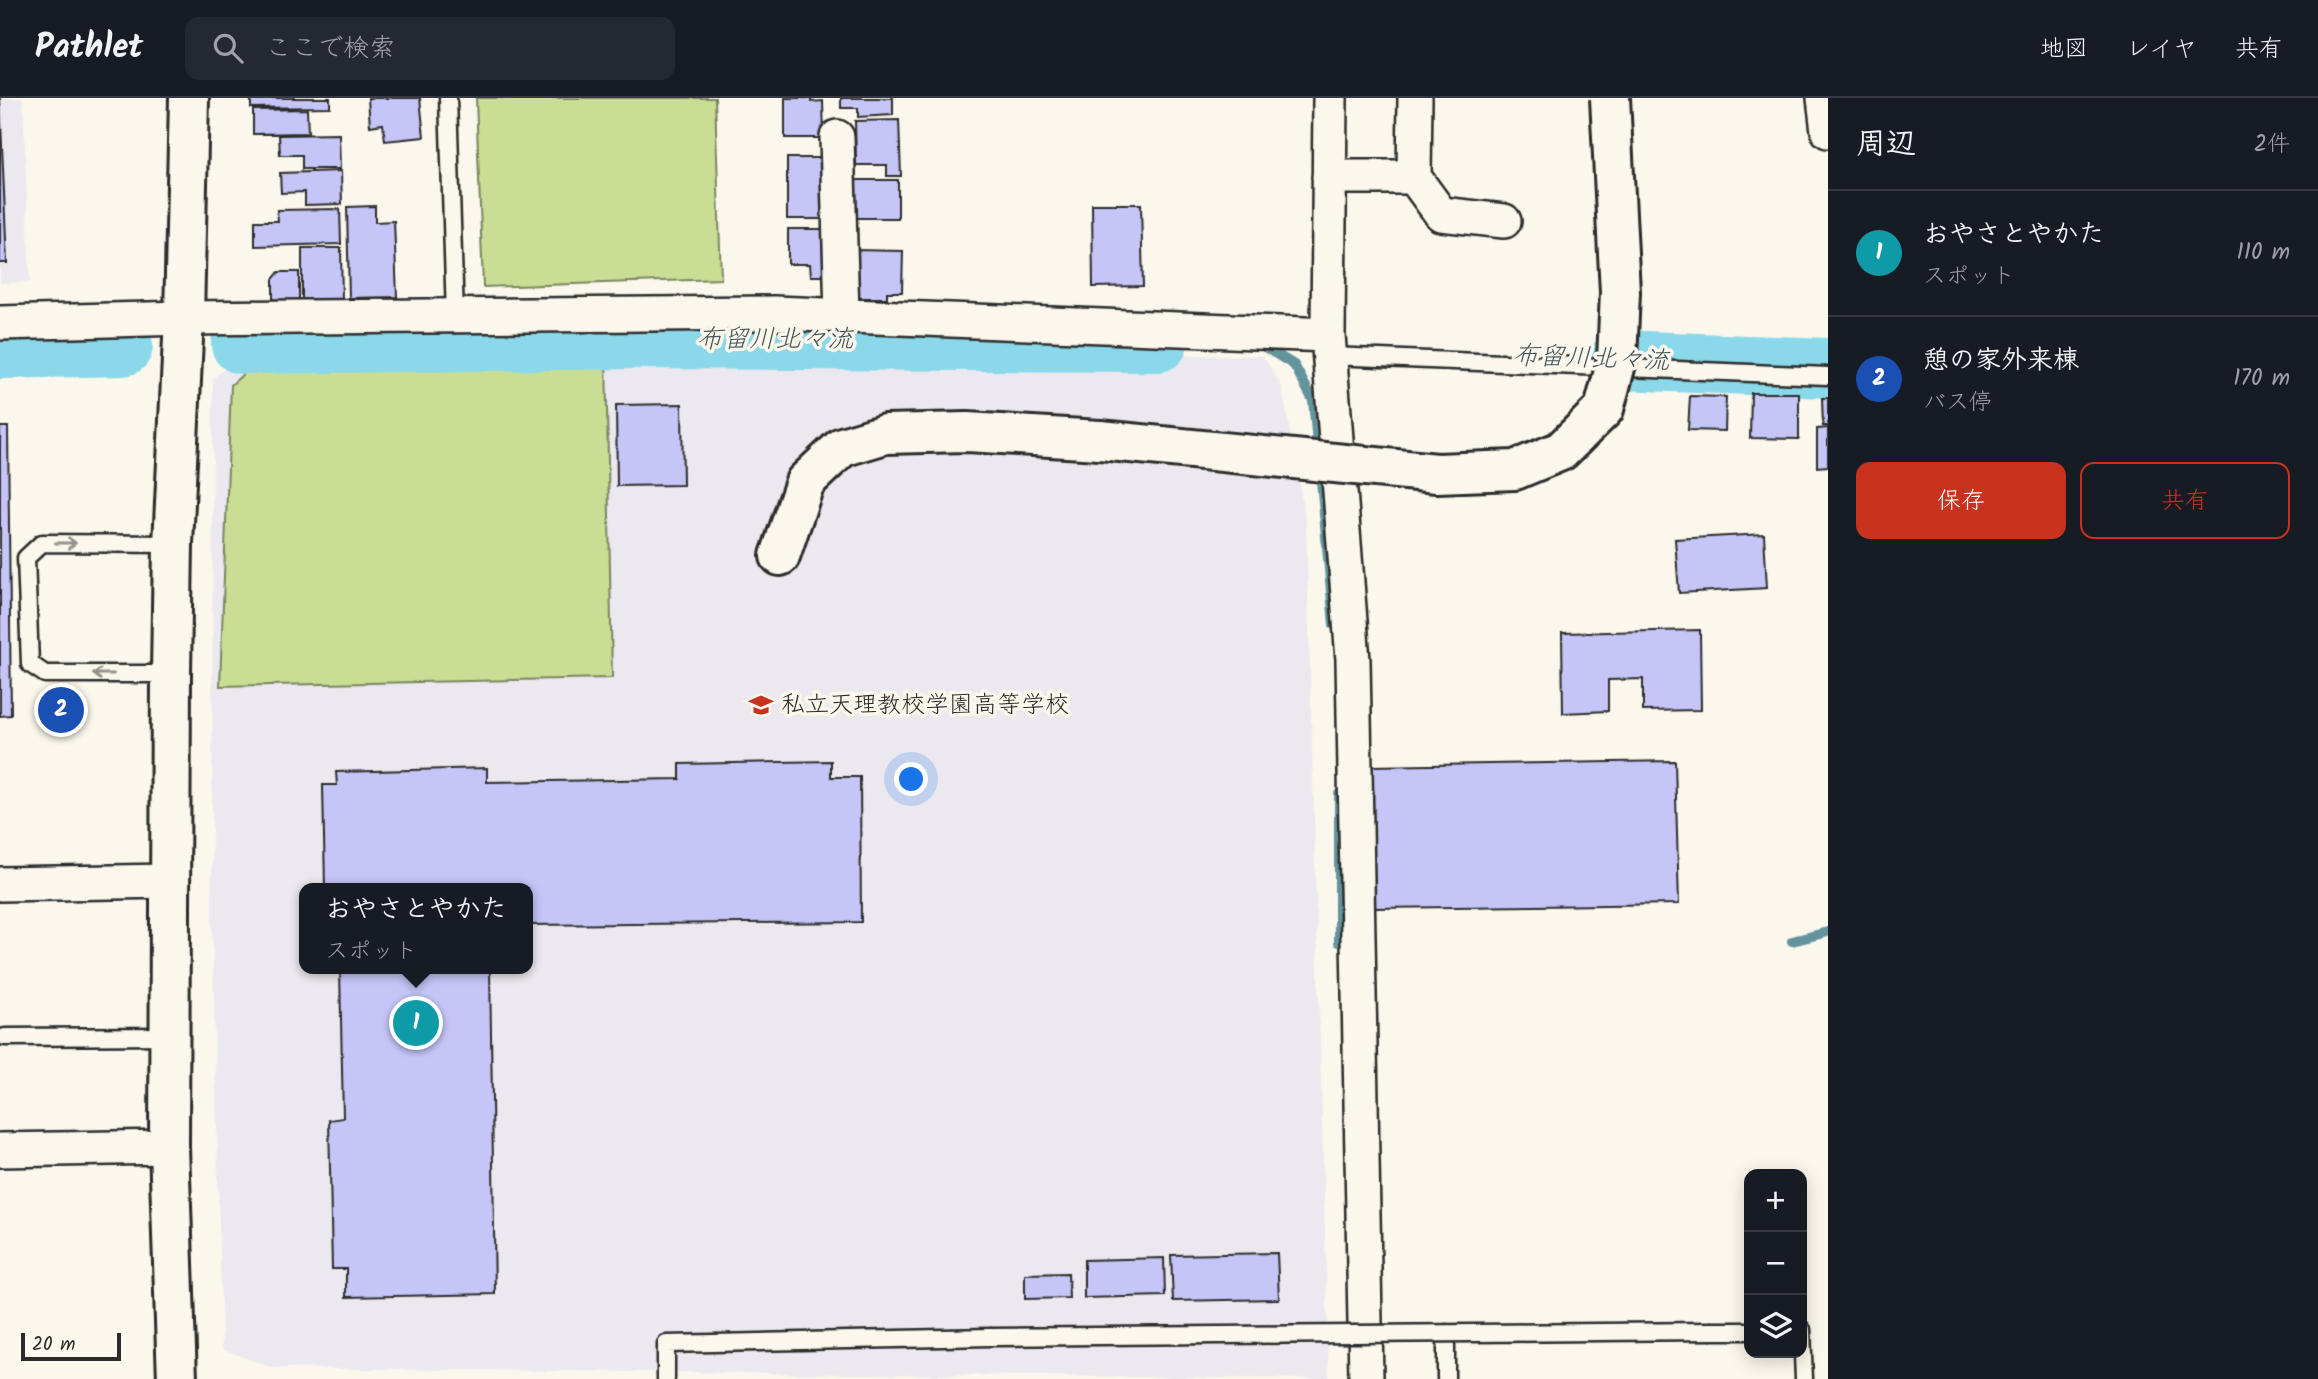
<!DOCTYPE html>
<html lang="ja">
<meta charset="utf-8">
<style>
:root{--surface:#171b24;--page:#242831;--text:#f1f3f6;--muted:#9ea1a6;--line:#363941;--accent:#c8321e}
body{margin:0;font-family:Kalam,"Klee One",sans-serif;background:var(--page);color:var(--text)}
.controls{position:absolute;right:21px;bottom:21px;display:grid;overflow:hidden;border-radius:14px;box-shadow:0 4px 18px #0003}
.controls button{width:63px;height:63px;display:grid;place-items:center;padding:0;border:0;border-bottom:2px solid var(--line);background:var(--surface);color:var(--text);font:35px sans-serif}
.scale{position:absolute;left:21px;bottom:18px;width:100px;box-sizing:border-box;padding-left:7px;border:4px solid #2b2b2b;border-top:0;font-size:19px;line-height:24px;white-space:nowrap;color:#2b2b2b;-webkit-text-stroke:5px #fbf7ec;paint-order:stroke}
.you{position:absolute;left:912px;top:682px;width:24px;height:24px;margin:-18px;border:5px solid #fff;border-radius:50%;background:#1a73e8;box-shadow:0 0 0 10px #1a73e833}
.badge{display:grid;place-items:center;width:46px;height:46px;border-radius:50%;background:var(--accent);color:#fff;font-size:23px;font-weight:700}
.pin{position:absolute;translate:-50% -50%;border:4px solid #fff;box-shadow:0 2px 7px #0006}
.popup{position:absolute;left:299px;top:785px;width:234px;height:91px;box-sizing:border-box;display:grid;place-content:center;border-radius:14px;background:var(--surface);filter:drop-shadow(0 2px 5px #0005);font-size:23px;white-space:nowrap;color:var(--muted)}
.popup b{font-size:26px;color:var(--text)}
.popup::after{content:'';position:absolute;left:50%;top:100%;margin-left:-14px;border:14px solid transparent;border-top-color:var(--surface)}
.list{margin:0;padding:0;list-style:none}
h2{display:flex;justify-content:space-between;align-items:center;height:91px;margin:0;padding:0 28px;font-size:30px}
h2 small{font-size:23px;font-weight:400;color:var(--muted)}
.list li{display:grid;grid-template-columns:46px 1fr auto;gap:21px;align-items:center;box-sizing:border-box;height:126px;padding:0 28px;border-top:2px solid var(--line)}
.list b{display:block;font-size:26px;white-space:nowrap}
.list p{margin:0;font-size:23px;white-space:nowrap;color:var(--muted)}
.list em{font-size:23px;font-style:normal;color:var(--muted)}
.actions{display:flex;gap:14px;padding:21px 28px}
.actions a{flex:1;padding:16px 0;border:2px solid var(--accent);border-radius:14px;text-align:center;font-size:24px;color:var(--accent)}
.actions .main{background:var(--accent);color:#fff}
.icon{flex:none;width:38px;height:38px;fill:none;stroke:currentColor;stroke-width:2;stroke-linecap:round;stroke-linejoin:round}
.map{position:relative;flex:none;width:1828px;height:1281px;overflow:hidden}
header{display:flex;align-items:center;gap:42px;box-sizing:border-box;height:98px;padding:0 35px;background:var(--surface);border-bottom:2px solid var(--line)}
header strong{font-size:33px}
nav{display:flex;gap:38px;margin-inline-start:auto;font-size:24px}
.search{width:490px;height:63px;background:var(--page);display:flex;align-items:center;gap:18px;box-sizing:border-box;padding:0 24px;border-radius:14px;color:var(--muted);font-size:26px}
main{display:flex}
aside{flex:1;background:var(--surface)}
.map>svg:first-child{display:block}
</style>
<header>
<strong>Pathlet</strong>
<div class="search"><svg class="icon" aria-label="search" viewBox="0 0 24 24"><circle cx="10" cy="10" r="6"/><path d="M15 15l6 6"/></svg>ここで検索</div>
<nav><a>地図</a><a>レイヤ</a><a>共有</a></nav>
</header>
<main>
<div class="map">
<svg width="1828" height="1281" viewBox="0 0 1828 1281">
<rect width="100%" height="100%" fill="#fbf7ec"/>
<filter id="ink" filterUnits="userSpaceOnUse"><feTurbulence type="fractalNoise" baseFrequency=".0143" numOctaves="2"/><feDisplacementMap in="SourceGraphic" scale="14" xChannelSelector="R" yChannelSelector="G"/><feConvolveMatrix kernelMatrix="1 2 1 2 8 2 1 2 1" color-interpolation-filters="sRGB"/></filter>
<g filter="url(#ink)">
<!-- built -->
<path fill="#ebe8ef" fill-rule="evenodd" d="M 0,0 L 23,0 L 30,184 L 0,185 Z
M 636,251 L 1263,258 L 1282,289 L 1306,424 L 1329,1281 L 273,1270 L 222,1251 L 212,819 L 213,280 L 245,255 ZM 304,790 L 528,790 L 528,871 L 304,871 Z"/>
<!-- green -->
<path fill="#c9de94" stroke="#7a8460" stroke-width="2" d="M 476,0 L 715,0 L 721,181 L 483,189 Z
M 606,256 L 612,580 L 220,588 L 231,287 L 253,267 Z"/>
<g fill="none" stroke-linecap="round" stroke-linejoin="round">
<!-- stream -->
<path stroke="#64939d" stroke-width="10" d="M 1263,248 L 1294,267 L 1313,302 L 1318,356
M 1320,371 L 1334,527
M 1339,696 L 1339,844 L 1344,844
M 1792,843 L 1828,834"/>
<!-- river -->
<path stroke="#8ad8e9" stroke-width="60" d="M 241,246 L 632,241 L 1158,244
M 0,251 L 123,248
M 1619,262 L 1828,270"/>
</g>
<!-- building -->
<path fill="#c5c5f7" stroke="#2b2b2b" stroke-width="2" d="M 0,0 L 7,165 L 0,165 Z
M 251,0 L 330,0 L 330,9 L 251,10 Z
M 368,0 L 420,0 L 424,39 L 385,43 L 383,26 L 370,28 Z
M 785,0 L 811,0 L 811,4 L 823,3 L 824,40 L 785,40 Z
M 841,0 L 893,0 L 893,17 L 858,19 L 858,10 L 841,10 Z
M 307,11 L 308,35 L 253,36 L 253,12 Z
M 899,22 L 901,78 L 887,78 L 887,67 L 856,67 L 855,23 Z
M 339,36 L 340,71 L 302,71 L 302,57 L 280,57 L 279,37 Z
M 787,60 L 823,60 L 823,121 L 787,121 Z
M 341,73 L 342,106 L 305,107 L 305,94 L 281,95 L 280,75 Z
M 854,82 L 898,82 L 898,120 L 854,120 Z
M 1092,106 L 1141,106 L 1143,188 L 1093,189 Z
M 375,108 L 375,124 L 394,123 L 397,199 L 349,200 L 347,109 Z
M 340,111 L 341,146 L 255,148 L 255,123 L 278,123 L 277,112 Z
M 788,131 L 830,131 L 831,178 L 811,178 L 810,166 L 788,166 Z
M 302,150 L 341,150 L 342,204 L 302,204 Z
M 853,152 L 903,153 L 902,194 L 887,194 L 887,200 L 853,200 Z
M 279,174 L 299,174 L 299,204 L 273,204 L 273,181 Z
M 1751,295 L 1799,295 L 1799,341 L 1750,340 Z
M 1690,298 L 1726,299 L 1725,333 L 1688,332 Z
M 1822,300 L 1828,300 L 1828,328 L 1823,328 Z
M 682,306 L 683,387 L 617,388 L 616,307 Z
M 0,329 L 8,329 L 11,617 L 0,618 Z
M 1828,330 L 1828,368 L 1817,369 L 1817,331 Z
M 1764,436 L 1767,490 L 1679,495 L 1675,441 Z
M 1700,532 L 1701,612 L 1643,613 L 1643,581 L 1608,582 L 1608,613 L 1563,615 L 1562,535 Z
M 831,663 L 831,679 L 860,679 L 861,824 L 528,827 L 528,790 L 325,790 L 323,687 L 337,687 L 336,674 L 487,670 L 487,684 L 680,681 L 680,666 Z
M 1675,663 L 1679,806 L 1375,810 L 1371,668 Z
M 340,871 L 490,871 L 495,1196 L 346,1199 L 346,1171 L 332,1171 L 329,1022 L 343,1020 Z
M 1277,1155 L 1279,1201 L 1173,1203 L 1171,1157 Z
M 1164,1160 L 1165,1198 L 1084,1200 L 1084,1162 Z
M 1068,1175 L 1069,1200 L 1025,1201 L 1025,1176 Z"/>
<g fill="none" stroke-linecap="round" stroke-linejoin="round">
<!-- service casing -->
<g stroke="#2b2b2b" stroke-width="21">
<path id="service" d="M 448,0 L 455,218
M 1330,258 L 1828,278
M 171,576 L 45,576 L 30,566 L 26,460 L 42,445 L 173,446
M 5,939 L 169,938
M 1802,1232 L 1804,1281
M 1712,1233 L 1749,1233
M 1446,1235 L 1446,1281
M 666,1281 L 666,1246 L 990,1239"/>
</g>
<!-- minor casing -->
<g stroke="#2b2b2b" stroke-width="38">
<path id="minor" d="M 1330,0 L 1328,237 L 1353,562 L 1366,1281
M 1415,0 L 1414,79 L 1441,116 L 1504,123
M 1824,0 L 1828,33
M 837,39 L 842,218
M 1329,79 L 1414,79
M 0,225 L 184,220 L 774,215 L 1328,237
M 0,786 L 169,783
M 0,1052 L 169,1049"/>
</g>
<!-- tertiary casing -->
<g stroke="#2b2b2b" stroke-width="44">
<path id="tertiary" d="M 780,458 L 805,384 L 842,349 L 885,336 L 967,334 L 1100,342
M 177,1281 L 169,1049 L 171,576 L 173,446 L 184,220 L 189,0"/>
</g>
<!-- service -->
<use href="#service" stroke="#fbf7ec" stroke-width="16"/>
<!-- minor -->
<use href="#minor" stroke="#fbf7ec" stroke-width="33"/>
<!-- tertiary -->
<use href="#tertiary" stroke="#fbf7ec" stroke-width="38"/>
<!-- service-bridge casing -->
<g stroke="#2b2b2b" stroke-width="21" stroke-linecap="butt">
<path id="service-bridge" d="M 990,1239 L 1712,1233"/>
</g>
<!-- tertiary-bridge casing -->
<g stroke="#2b2b2b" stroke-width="44" stroke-linecap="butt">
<path id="tertiary-bridge" d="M 1100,342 L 1437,375 L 1515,372 L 1561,353 L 1604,311 L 1617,262 L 1620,194 L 1610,0"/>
</g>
<!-- service-bridge -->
<use href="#service-bridge" stroke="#fbf7ec" stroke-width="16"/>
<!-- tertiary-bridge -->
<use href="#tertiary-bridge" stroke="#fbf7ec" stroke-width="38"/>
</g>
<!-- one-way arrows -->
<defs><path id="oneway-shaft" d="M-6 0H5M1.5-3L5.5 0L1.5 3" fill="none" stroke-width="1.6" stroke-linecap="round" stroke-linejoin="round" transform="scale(1.75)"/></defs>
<g stroke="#93918c">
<use href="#oneway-shaft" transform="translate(66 445)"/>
<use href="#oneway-shaft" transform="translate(103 576) rotate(180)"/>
</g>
</g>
<!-- icons -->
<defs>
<g id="school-bare" transform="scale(1.89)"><path d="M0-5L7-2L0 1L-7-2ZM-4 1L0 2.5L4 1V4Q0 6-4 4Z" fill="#c8321e" stroke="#fbf7ec" stroke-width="2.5" paint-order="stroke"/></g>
</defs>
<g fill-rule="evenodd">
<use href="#school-bare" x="761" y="607"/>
</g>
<g text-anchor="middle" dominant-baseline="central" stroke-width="7" stroke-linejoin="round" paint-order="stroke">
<!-- poi labels -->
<g font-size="24" fill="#2b2b2b" stroke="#fbf7ec" text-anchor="start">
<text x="781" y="607">私立天理教校学園高等学校</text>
</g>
<!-- water labels -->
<g font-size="26" font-style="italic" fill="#43565a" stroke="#fbf7ec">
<text x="775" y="242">布留川北々流</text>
<text transform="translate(1591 261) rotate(2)">布留川北々流</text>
</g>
</g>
</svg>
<div class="controls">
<button>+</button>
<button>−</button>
<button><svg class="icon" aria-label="layers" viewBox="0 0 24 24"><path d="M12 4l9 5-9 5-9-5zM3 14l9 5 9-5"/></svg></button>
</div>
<div class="scale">20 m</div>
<div class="you"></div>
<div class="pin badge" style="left:416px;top:925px;background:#0f9aa8">1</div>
<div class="popup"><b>おやさとやかた</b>スポット</div>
<div class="pin badge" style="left:61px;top:612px;background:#1a4fb4">2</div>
</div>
<aside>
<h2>周辺<small>2件</small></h2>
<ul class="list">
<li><span class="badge" style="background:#0f9aa8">1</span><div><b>おやさとやかた</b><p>スポット</p></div><em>110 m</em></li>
<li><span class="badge" style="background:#1a4fb4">2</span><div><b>憩の家外来棟</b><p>バス停</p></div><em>170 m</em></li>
</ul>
<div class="actions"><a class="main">保存</a><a>共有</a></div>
</aside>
</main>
